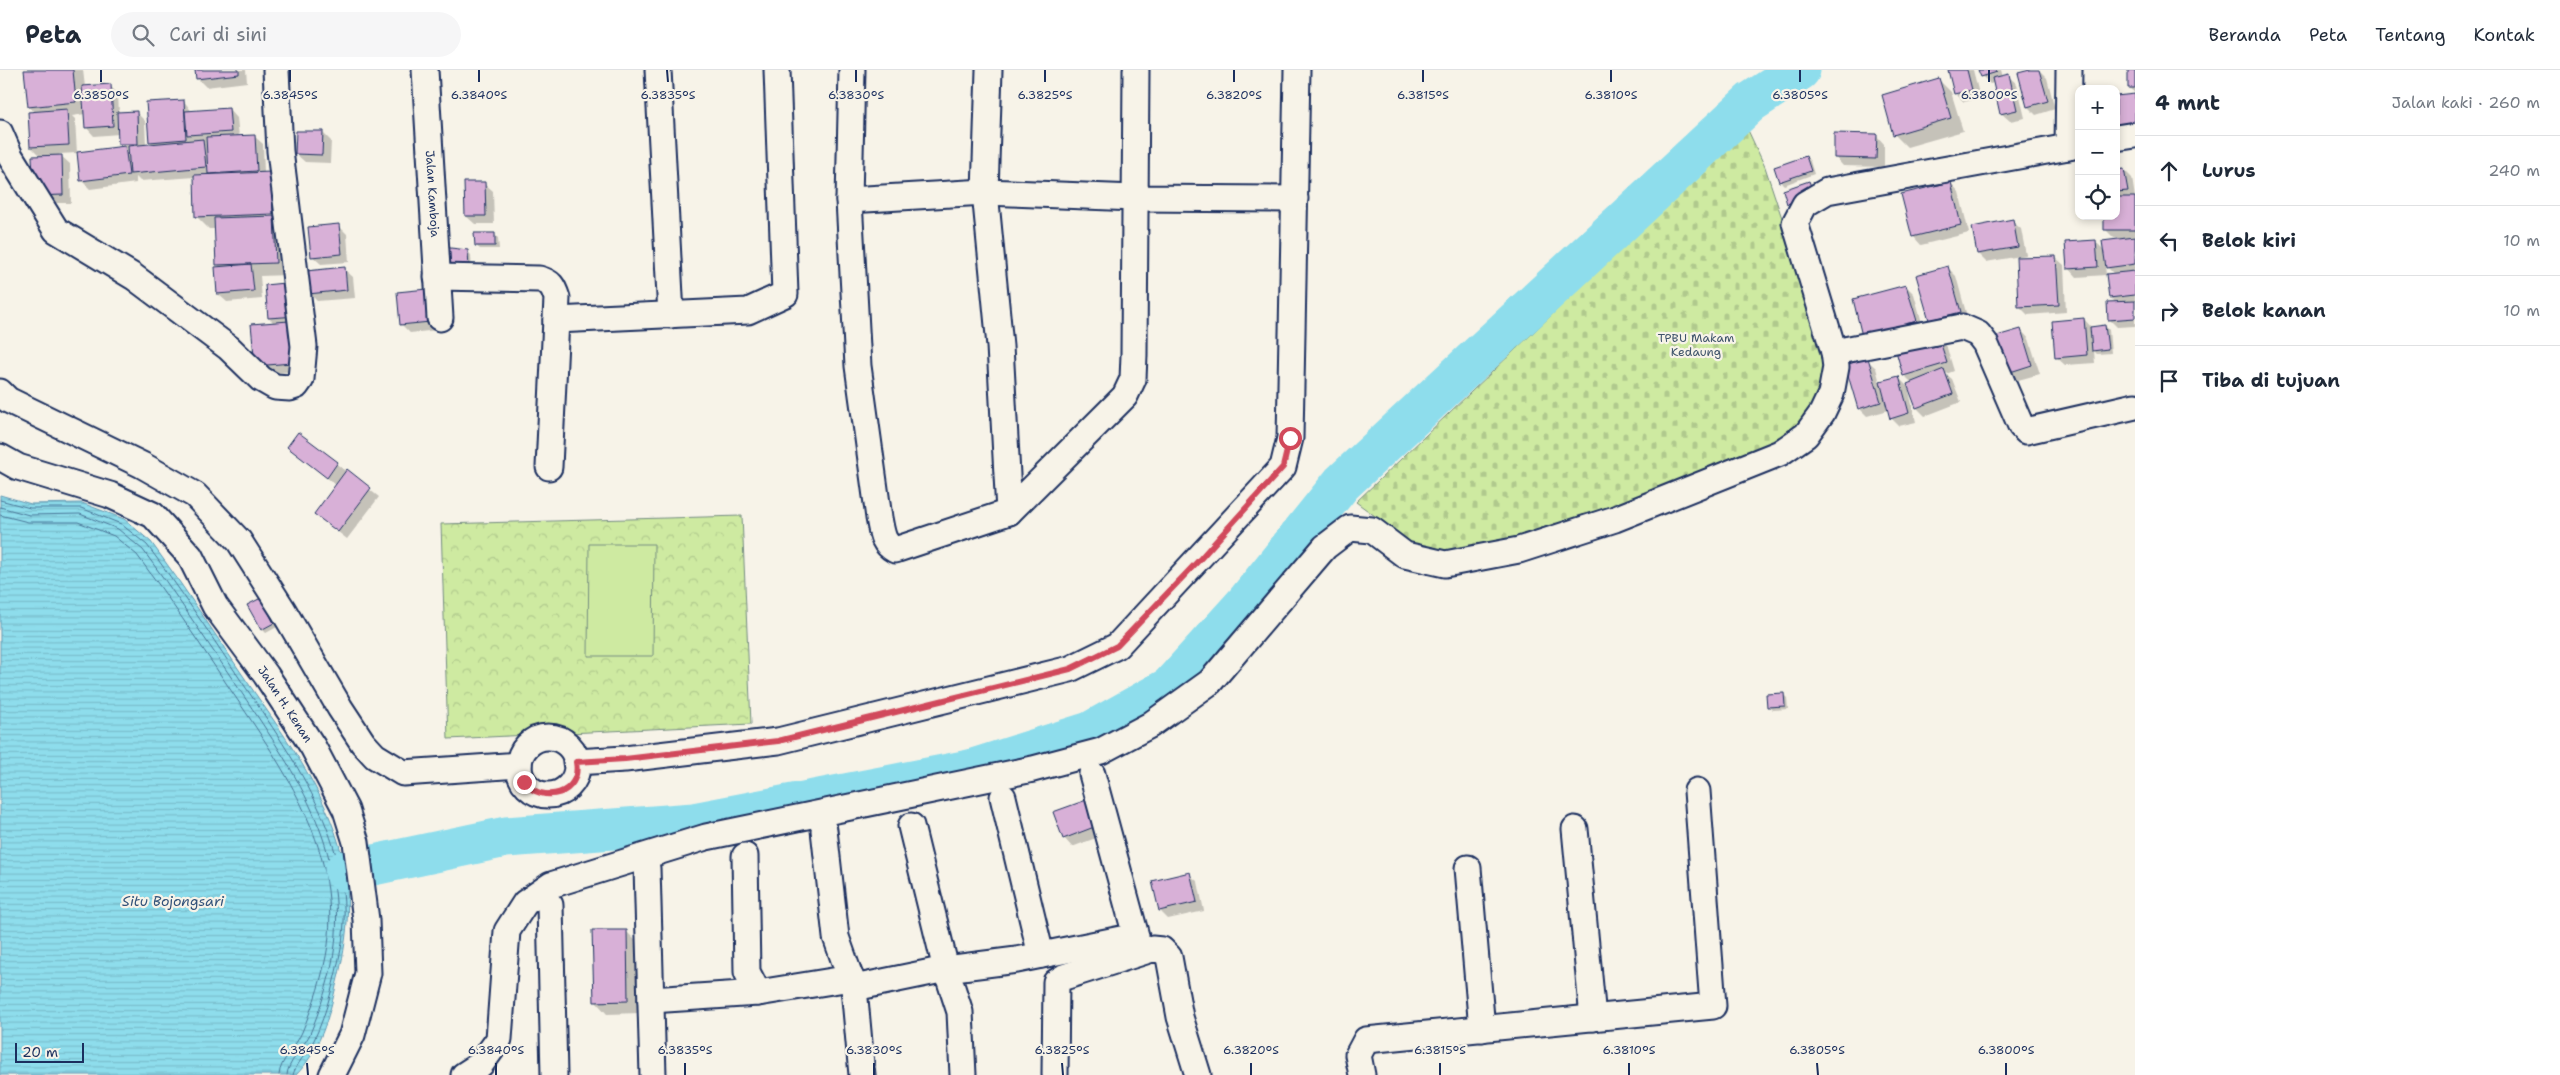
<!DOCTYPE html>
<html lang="id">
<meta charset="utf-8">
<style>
:root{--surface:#fff;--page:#f6f6f7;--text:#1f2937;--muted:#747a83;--line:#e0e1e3}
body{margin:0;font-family:"Shantell Sans",sans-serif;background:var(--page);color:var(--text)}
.controls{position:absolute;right:15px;top:15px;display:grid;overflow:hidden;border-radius:10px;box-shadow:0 2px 8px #0003}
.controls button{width:45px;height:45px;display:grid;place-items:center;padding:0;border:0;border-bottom:1px solid var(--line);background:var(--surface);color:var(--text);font:25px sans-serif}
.scale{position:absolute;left:15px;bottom:12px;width:69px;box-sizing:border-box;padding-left:5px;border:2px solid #1b2f5e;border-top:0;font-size:14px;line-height:18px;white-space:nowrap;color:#1b2f5e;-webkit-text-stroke:4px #f7f3e8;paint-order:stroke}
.stop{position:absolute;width:15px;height:15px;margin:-11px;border:4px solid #d1495b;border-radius:50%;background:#fff}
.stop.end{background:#d1495b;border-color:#fff;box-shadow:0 1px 5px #0008}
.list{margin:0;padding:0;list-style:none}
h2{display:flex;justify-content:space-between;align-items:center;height:65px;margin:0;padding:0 20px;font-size:21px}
h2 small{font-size:16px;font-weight:400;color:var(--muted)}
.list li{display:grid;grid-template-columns:32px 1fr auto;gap:15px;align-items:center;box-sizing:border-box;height:70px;padding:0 20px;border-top:1px solid var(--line)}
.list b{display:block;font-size:19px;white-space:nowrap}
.list em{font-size:16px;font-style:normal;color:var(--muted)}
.icon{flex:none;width:28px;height:28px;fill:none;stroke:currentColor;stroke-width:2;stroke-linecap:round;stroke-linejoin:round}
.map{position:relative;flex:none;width:2135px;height:1005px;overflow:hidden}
header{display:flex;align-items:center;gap:30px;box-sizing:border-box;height:70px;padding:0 25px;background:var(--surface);border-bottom:1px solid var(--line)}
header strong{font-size:24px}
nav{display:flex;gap:28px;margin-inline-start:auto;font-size:18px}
.search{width:350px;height:45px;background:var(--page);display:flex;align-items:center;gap:12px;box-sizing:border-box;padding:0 18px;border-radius:28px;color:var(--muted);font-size:19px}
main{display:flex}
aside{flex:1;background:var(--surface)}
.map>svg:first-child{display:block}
</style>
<header>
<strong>Peta</strong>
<div class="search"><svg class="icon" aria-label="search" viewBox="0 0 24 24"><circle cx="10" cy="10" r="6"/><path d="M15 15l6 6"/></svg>Cari di sini</div>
<nav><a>Beranda</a><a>Peta</a><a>Tentang</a><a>Kontak</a></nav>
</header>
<main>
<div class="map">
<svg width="2135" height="1005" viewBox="0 0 2135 1005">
<defs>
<pattern id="forest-crowns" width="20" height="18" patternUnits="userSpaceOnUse" patternTransform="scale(1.25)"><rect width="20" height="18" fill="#ceeaa1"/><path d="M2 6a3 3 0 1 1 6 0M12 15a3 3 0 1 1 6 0" fill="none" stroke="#b0c98d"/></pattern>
<pattern id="cemetery-stones" width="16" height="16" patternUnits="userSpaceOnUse" patternTransform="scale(1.25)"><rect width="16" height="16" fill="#ceeaa1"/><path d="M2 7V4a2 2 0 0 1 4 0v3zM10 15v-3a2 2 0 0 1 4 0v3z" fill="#b0c98d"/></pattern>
<pattern id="water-rules" width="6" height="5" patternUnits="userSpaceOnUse" patternTransform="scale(1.25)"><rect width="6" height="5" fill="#8eddec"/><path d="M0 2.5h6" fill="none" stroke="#7abecd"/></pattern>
</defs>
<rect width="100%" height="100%" fill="#f7f3e8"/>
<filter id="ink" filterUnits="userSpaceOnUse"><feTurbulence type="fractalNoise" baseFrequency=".02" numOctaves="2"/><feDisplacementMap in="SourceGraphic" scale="10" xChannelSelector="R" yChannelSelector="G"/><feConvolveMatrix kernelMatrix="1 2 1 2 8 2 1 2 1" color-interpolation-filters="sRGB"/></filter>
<g filter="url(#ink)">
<!-- forest -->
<path fill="url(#forest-crowns)" stroke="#748c80" d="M 742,446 L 751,654 L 448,669 L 441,454 Z"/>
<!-- cemetery -->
<path fill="url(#cemetery-stones)" stroke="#748c80" d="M 1747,58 L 1765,97 L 1827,284 L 1826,303 L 1806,352 L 1776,374 L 1597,446 L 1489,479 L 1441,482 L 1413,474 L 1356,432 Z"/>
<!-- garden -->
<path fill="#ceeaa1" stroke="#748c80" d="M 589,474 L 654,474 L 653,586 L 588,586 Z"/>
<!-- water -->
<path fill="url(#water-rules)" stroke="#6097b3" d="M 0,425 L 31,434 L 82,433 L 124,449 L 151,472 C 185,518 216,566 248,613 C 287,670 333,730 345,800 C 351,840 346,878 336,916 C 329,947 319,982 296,1005 L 0,1005 Z"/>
<!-- shadow -->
<path fill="#0003" d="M 25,0 L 83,0 L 85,17 L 110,16 L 118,24 L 119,43 L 136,42 L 145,51 L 146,76 L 153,75 L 150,71 L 184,31 L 192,42 L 229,39 L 237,48 L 239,67 L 254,66 L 263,74 L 264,103 L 271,103 L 288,205 L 260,206 L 262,229 L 227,232 L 218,224 L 221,198 L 217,194 L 216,159 L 209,159 L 196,146 L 195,107 L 140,111 L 136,107 L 136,113 L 90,119 L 81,110 L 124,78 L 120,74 L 119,64 L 94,66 L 86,57 L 85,44 L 72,46 L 75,49 L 77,83 L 59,84 L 70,94 L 71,133 L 43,133 L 41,87 L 31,77 L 35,43 L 29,36 Z
M 196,0 L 246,0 L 247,12 L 206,17 L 197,8 Z
M 1950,0 L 1973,0 L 1980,28 L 1964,32 L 1956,24 Z
M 1980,0 L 2001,0 L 2003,7 L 2008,6 L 2017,14 L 2025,48 L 2010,51 L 2001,43 L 1994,13 L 1990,14 L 1982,6 Z
M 2035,0 L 2039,0 L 2047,8 L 2055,39 L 2036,45 L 2028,37 Z
M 2130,0 L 2135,0 L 2135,23 L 2129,18 Z
M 1939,10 L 1951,22 L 1963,61 L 1907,77 L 1894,64 Z
M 323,63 L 331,71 L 330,93 L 305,92 L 296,84 Z
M 1876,65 L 1884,74 L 1884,97 L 1843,96 L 1835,87 Z
M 1806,87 L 1810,91 L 1814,104 L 1784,115 L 1780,111 Z
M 2124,100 L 2132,108 L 2135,127 L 2135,256 L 2117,257 L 2109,249 L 2116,233 L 2110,227 L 2115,205 L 2105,195 L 2106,205 L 2077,207 L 2069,198 L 2095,171 L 2105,181 L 2126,169 L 2114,168 L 2105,159 L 2116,146 L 2116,101 Z
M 484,113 L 493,121 L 494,154 L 475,154 L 466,146 Z
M 1951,113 L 1959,122 L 1969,163 L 1921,175 L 1913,166 Z
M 2012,151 L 2021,159 L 2026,185 L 1986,192 L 1978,184 Z
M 338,155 L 347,164 L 349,192 L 321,194 L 312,186 Z
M 494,164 L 498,168 L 499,179 L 480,179 L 476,176 Z
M 467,181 L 471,185 L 472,204 L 444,201 Z
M 2055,187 L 2064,195 L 2066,242 L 2028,245 L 2019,236 Z
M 1948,198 L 1956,206 L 1968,250 L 1938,258 L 1930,250 L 1918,206 Z
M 344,199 L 353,207 L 355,228 L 317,231 L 309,223 Z
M 294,213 L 300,301 L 264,304 L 256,295 L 274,253 L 269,248 Z
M 1906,216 L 1914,224 L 1924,260 L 1872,274 Z
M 445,228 L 447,259 L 410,263 L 401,254 Z
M 2084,249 L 2092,258 L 2105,256 L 2109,260 L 2111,283 L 2097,284 L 2094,281 L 2095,293 L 2065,295 L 2056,287 Z
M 2021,260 L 2029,269 L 2040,304 L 2011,312 L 2002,304 Z
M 1939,269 L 1947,278 L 1954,301 L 1946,304 L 1952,309 L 1961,332 L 1925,346 L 1917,338 L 1912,313 L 1904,305 Z
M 1867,290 L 1876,298 L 1880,313 L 1899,308 L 1908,317 L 1916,352 L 1899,356 L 1891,348 L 1889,340 L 1867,346 L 1859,338 Z
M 298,364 L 379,427 L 347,469 L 315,444 L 336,415 L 288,377 Z
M 260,529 L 277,557 L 266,563 L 262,559 Z
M 1783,624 L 1787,628 L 1788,639 L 1772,640 L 1768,636 Z
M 1055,743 L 1109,763 L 1072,777 L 1064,768 Z
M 1189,804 L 1198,812 L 1204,841 L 1168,849 L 1160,841 Z
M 626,861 L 639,874 L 640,943 L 607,944 L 595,931 Z"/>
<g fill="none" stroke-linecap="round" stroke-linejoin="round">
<!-- shore -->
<path stroke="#497597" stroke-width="1" d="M 0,430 L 30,438 L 81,438 L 121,454 L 147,475 C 179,517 207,560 236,603 C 290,684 360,775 341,879 C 335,908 327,943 314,970 C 310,978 293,999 293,1005
M 0,437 L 29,445 L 80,444 L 118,459 L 143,480 C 174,521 202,565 231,607 C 287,691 347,769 335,875 C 332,902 320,941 309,966 C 303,977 287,994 287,1005
M 0,445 L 28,452 L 78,452 L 114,466 L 137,485 C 168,526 197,570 226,613 C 279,692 341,774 328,875 C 324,903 313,936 302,962 C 296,977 280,990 279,1005"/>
<!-- river -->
<path stroke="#8eddec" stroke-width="41" d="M 345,801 L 506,767 L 694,753 L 970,700 L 1090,662 L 1170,617 L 1245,534 L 1342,413 L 1751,32 L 1800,0"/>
</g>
<!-- building -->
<path fill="#d8b0d7" stroke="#1b2f5e" d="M 24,0 L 73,0 L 76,32 L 28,37 Z
M 195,0 L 239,0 L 239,4 L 196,9 Z
M 1948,0 L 1967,0 L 1972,20 L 1954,24 Z
M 1978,0 L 1996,0 L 1997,2 L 1981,7 Z
M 2030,0 L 2039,0 L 2048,31 L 2027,37 L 2018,3 Z
M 2128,0 L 2135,0 L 2135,18 L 2128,18 Z
M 2009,4 L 2017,40 L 2000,44 L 1992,8 Z
M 1939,8 L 1951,48 L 1893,65 L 1882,25 Z
M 111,14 L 113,56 L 85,58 L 82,16 Z
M 2135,24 L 2135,58 L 2116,60 L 2116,26 Z
M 184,30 L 186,69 L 149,72 L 146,32 Z
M 229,38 L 231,62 L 187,65 L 185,41 Z
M 67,39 L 69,75 L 30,77 L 28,42 Z
M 137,41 L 138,74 L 118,74 L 117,42 Z
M 296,61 L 323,61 L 322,85 L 295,84 Z
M 1834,63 L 1877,64 L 1876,89 L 1834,88 Z
M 255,65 L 257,101 L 208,104 L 206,67 Z
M 203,69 L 206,97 L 130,104 L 128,76 Z
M 125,76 L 129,105 L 80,111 L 77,82 Z
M 62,85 L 63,125 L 34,126 L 32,86 Z
M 1806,86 L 1811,101 L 1779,112 L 1774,97 Z
M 2124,99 L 2128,121 L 2116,122 L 2116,100 Z
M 271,102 L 273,144 L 195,147 L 194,105 Z
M 1809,111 L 1814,124 L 1787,134 L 1783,120 Z
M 464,112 L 485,112 L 486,146 L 465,146 Z
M 1951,112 L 1961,155 L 1912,167 L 1901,124 Z
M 2116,127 L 2135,127 L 2135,160 L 2104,160 L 2104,146 L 2116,146 Z
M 274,146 L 276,193 L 216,195 L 214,148 Z
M 2013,149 L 2018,177 L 1977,184 L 1972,157 Z
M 339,154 L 342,184 L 311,187 L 308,157 Z
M 474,163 L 495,163 L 495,176 L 475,176 Z
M 2135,167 L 2135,194 L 2106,198 L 2102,171 Z
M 2096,170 L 2098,197 L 2067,199 L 2065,172 Z
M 442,177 L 468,180 L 469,200 L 443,201 Z
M 2056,186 L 2059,235 L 2018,237 L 2016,187 Z
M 251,194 L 254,221 L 217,224 L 215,197 Z
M 1948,196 L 1961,242 L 1929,250 L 1916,205 Z
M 345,197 L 347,220 L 308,224 L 306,201 Z
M 2135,201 L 2135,225 L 2109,228 L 2106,204 Z
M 294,212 L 298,246 L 268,248 L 265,215 Z
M 1906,215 L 1917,251 L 1862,266 L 1853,229 Z
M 437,218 L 440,251 L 400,255 L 397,222 Z
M 2135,231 L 2135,248 L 2108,250 L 2107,232 Z
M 2084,248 L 2087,285 L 2055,288 L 2052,251 Z
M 289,251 L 292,293 L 255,296 L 251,254 Z
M 2105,255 L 2108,279 L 2092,281 L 2090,257 Z
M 2021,259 L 2032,295 L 2001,305 L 1990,268 Z
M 1939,268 L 1947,293 L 1903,306 L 1896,281 Z
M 1868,288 L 1881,332 L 1858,339 L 1845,295 Z
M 1944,299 L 1953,324 L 1916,338 L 1907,314 Z
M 1899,306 L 1909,343 L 1890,349 L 1880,311 Z
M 298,362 L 338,392 L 327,408 L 287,377 Z
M 347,399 L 371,418 L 338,462 L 314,444 Z
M 261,528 L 274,553 L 261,560 L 247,535 Z
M 1784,623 L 1785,636 L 1767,637 L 1766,624 Z
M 1092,728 L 1102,754 L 1063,769 L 1053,742 Z
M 1190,802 L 1197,832 L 1159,841 L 1152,811 Z
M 592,860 L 627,860 L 628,931 L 594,932 Z"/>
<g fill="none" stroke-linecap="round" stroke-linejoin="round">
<!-- minor casing -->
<g stroke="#1b2f5e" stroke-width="29">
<g id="minor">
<path id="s1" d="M 425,0 L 440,248"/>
<path d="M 658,0 L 671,245"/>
<path d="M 852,0 L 849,130 L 858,296 L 879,448 C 882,462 882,473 895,480 L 1009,442 L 1125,326 L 1133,309 L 1134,285 L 1136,0"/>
<path d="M 989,0 L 985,122 L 1000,276 L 1009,442"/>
<path d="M 0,63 L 10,86 L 56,160 L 134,207 L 229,278 L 261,309 L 275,317 L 290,318 L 296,316 L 301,309 L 304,276 L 280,81 L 276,0"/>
<path d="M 2116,68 L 2135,65"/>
<path d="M 2068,77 L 2069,0"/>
<path d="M 849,130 L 985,122 L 1135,128 L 1295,129"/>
<path d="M 437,207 L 539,209 C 551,212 553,216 557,228 L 549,397"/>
<path d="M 556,250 L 748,241 L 785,224 L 777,0"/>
<path d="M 1834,282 L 1962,257 L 1978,264 L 1985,273 L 2021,356 L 2026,361 L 2135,336"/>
<path d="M 0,322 L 8,330 L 142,395 L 195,425 L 239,471 L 283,540 L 340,638 L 363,673 L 375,686 L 403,703 L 519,695"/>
<path id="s2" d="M 0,387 L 18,397 L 110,425 L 153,445 L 190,486 L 215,536 L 266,605 L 313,677 L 346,740 L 356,772 L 366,850 L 368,903 L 352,965 L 332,1005"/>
<circle cx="548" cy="696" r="29"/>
<path d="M 576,692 L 625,689 L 778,671 L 1070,599 L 1117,576 L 1283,397 L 1290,368 L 1297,0"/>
<path d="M 1003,727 L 1041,885"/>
<path d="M 911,756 L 946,899 L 960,942 L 963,1005"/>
<path d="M 1575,759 L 1593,948"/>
<path d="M 824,760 L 836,867 L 854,918 L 862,1005"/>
<path d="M 745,786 L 747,902 L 758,923 L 851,908"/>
<path d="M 647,798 L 653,1005"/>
<path d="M 1468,798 L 1482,959"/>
<path d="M 550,835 L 554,1005"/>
<path d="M 854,918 L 946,899 L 1017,890 L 1136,866 L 1092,704"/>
<path d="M 651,930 L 758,923"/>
<path d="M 464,1005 L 481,994 L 499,969 L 507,861 L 525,833 L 551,815 L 706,767 L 1033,699 L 1101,681 L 1150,655 L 1210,612 L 1325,477 L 1350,458 L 1372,460 L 1405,485 L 1445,494 L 1519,480 L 1615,449 L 1780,383 L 1806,365 L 1822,343 L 1831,324 L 1836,297 L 1834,282 L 1795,153 L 1805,134 L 1827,121 L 2079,75"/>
<path d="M 1055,1005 L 1056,912 L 1064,907 L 1152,879 L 1162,880 L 1169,887 L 1180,947 L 1198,1005"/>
<path d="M 1362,1005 L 1358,985 L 1366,970 L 1713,936 L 1697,721"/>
</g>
</g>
<!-- minor -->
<use href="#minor" stroke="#f7f3e8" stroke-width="25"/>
</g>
</g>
<g fill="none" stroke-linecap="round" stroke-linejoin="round" filter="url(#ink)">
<!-- route -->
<path stroke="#d1495b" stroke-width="6" d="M 524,712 C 543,735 582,724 576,692 L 625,689 L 778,671 L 1070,599 L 1117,576 L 1201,488 L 1283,397 L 1290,368"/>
</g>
<!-- ticks -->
<path fill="none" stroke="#1b2f5e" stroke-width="2" d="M 101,0 L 101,12M 290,0 L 290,12M 479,0 L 479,12M 667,0 L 668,12M 856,0 L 856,12M 1045,0 L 1045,12M 1234,0 L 1234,12M 1423,0 L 1423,12M 1611,0 L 1611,12M 1800,0 L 1800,12M 1989,0 L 1989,12M 307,993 L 308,1005M 496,993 L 496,1005M 685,993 L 685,1005M 874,993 L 874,1005M 1062,993 L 1063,1005M 1251,993 L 1251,1005M 1440,993 L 1440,1005M 1629,993 L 1629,1005M 1817,993 L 1818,1005M 2006,993 L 2006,1005"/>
<g text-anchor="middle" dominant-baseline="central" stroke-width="4.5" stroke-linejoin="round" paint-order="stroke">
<!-- street labels -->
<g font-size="12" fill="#1b2f5e" stroke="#f7f3e8">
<text stroke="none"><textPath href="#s1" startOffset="124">Jalan Kamboja</textPath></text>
<text stroke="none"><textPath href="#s2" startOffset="396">Jalan H. Kenan</textPath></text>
</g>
<!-- park labels -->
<g font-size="12" fill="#3f546b" stroke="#f7f3e8">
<text x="1696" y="268">TPBU Makam<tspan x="1696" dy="14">Kedaung</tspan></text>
</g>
<!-- water labels -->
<g font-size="14" font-style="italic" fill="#32527a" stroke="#f7f3e8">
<text x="173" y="831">Situ Bojongsari</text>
</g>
</g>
<g font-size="12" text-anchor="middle" fill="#1b2f5e" stroke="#f7f3e8" stroke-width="4.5" stroke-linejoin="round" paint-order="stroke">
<text x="101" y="29">6.3850°S</text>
<text x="290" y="29">6.3845°S</text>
<text x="479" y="29">6.3840°S</text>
<text x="668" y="29">6.3835°S</text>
<text x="856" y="29">6.3830°S</text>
<text x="1045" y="29">6.3825°S</text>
<text x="1234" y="29">6.3820°S</text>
<text x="1423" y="29">6.3815°S</text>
<text x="1611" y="29">6.3810°S</text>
<text x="1800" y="29">6.3805°S</text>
<text x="1989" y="29">6.3800°S</text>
<text x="307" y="984">6.3845°S</text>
<text x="496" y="984">6.3840°S</text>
<text x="685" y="984">6.3835°S</text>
<text x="874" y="984">6.3830°S</text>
<text x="1062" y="984">6.3825°S</text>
<text x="1251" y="984">6.3820°S</text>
<text x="1440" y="984">6.3815°S</text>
<text x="1629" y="984">6.3810°S</text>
<text x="1817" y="984">6.3805°S</text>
<text x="2006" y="984">6.3800°S</text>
</g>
</svg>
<div class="controls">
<button>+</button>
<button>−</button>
<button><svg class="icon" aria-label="locate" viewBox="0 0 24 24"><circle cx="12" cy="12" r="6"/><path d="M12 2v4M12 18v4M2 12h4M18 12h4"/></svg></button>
</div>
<div class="scale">20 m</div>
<div class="stop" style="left:1290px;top:368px"></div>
<div class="stop end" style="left:524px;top:712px"></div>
</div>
<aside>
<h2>4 mnt<small>Jalan kaki · 260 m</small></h2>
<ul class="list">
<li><svg class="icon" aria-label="ahead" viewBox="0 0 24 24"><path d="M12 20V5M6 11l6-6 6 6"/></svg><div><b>Lurus</b></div><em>240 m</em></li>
<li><svg class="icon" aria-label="left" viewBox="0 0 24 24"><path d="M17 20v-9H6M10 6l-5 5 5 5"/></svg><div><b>Belok kiri</b></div><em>10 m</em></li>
<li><svg class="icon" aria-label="right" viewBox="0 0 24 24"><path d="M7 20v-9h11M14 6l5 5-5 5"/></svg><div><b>Belok kanan</b></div><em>10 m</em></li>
<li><svg class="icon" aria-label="arrive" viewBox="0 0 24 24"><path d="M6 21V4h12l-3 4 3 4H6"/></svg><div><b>Tiba di tujuan</b></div></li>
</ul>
</aside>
</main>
